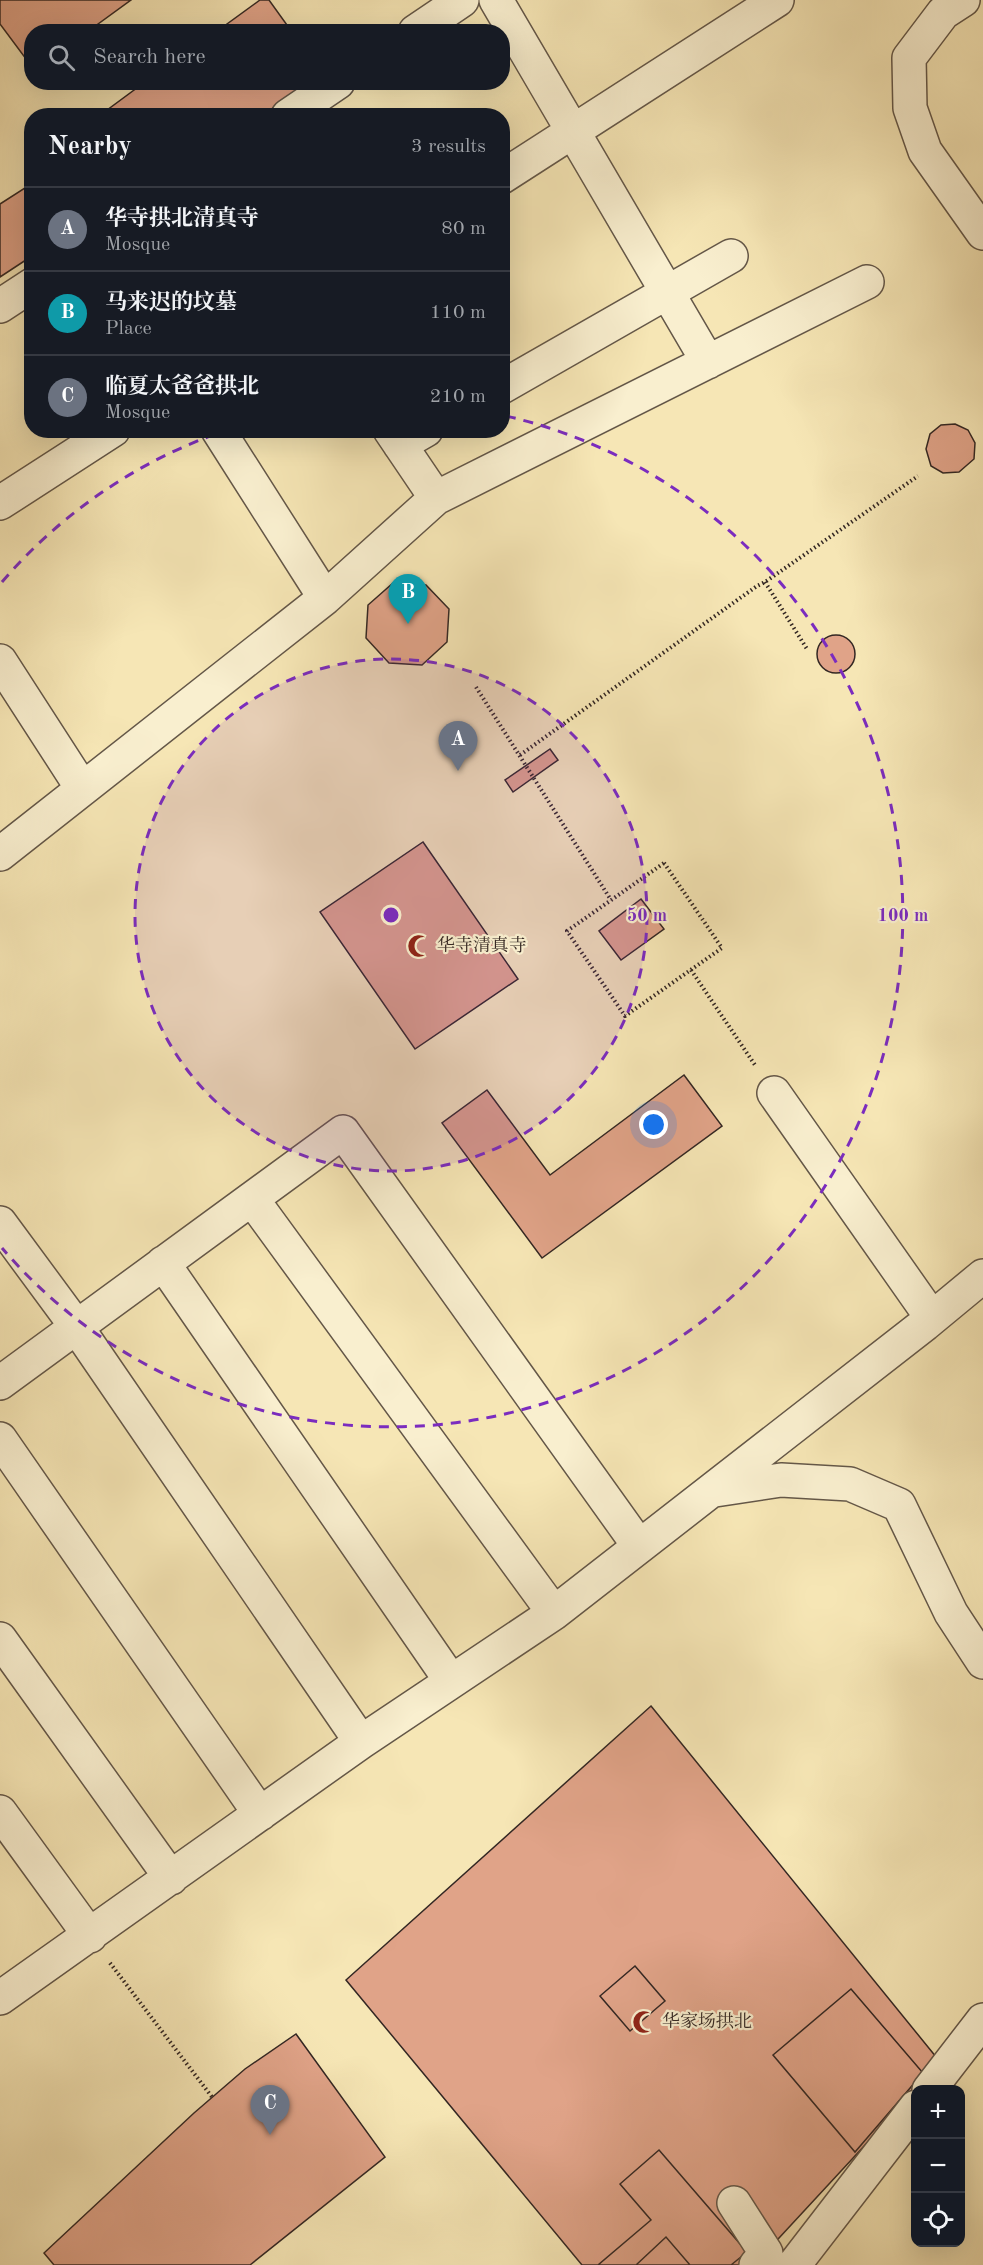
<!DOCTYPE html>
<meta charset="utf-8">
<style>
:root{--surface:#171b24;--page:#20242c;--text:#f1f3f6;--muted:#9ea1a6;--line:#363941;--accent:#c59692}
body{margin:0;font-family:"Old Standard TT","Noto Serif SC",serif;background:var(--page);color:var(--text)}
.controls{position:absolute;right:18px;bottom:18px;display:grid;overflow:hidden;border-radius:12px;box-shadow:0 6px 24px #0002}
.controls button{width:54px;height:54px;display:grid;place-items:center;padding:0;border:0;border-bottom:2px solid var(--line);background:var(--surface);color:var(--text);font:30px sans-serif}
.you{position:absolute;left:654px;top:1125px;width:21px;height:21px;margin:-15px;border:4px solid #fff;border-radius:50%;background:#1a73e8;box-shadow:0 0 0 9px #1a73e833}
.badge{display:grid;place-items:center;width:39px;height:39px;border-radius:50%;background:var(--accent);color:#fff;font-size:20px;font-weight:700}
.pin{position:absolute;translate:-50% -50px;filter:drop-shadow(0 2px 3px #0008)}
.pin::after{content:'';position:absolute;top:32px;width:21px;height:18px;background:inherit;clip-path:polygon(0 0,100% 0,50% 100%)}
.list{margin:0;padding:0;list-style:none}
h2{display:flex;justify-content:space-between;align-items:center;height:78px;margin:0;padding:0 24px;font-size:26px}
h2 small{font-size:20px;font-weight:400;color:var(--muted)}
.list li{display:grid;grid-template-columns:39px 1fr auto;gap:18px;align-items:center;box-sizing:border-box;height:84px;padding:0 24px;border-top:2px solid var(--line)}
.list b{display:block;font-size:22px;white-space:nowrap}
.list p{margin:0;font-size:20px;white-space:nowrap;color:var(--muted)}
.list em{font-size:20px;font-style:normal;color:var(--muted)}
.icon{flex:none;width:33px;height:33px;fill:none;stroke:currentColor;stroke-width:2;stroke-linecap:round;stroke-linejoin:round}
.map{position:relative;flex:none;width:983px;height:2265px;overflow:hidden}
.search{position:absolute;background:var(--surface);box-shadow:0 6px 24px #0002;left:24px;top:24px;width:486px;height:66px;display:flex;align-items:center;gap:15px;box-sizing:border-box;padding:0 21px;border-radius:24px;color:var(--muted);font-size:22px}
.panel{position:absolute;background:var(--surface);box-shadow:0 6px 24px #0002;left:24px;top:108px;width:486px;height:330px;border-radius:24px}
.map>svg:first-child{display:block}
</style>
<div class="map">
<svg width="983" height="2265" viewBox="0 0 983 2265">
<rect width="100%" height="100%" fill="#f6e6b5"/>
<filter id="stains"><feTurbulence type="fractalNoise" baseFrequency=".00333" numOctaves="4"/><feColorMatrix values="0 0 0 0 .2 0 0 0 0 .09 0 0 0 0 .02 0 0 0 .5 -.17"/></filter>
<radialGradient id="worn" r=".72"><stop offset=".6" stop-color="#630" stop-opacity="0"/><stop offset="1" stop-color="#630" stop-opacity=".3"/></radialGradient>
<!-- building -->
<path fill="#e0a388" stroke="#332723" stroke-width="1.5" d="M 0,0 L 131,0 L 87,32 L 32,32 L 32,67 L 0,24 Z
M 260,0 L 269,0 L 292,32 L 216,32 Z
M 145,82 L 308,82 L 262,116 L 99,116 Z
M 31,184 L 32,256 L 0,277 L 0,204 Z
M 955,424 L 968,430 L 975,443 L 974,459 L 959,472 L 943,473 L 931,466 L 926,449 L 930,434 L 941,425 Z
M 393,583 L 426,585 L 449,609 L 447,642 L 422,665 L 389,663 L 366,638 L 368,605 Z
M817 654a19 19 0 1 1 38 0a19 19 0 1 1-38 0Z
M 550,749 L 558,760 L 513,792 L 505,780 Z
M 423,842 L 518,979 L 415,1049 L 320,912 Z
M 641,899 L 664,929 L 621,960 L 599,931 Z
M 684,1075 L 722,1126 L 542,1258 L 442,1123 L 487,1090 L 550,1175 Z
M 651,1706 L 941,2063 L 754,2265 L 582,2265 L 346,1980 Z
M 635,1966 L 665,2001 L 630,2031 L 600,1996 Z
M 851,1989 L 923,2073 L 855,2152 L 773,2055 Z
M 296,2034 L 385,2157 L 250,2265 L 54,2265 L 44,2253 L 194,2113 L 245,2069 Z
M 659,2150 L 747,2252 L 731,2265 L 690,2265 L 666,2237 L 636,2265 L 598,2265 L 651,2220 L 620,2184 Z"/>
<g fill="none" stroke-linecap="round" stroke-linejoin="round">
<!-- minor casing -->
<g stroke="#645748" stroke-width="36">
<path id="minor" d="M 496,0 L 708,362
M 963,0 L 943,13 L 909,58 L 910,108 L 925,151 L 983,233
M 415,32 L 462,0
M 288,116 L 338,82
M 502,177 L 777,0
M 0,306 L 32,285
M 502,387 L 731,256
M 218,430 L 325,598
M 390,430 L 436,498
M 400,445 L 426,430
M 0,503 L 113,430
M 0,661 L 82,788
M 0,854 L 325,598 L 436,498 L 867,282
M 774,1093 L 932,1318
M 252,1199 L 554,1613
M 0,1223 L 76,1326 L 361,1742
M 163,1263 L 451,1681
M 0,1383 L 343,1132 L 639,1546
M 0,1439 L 260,1814
M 715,1490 L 781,1480 L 850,1484 L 899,1505 L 951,1613 L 983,1662
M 0,1639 L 171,1878
M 0,1812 L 90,1936
M 0,1998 L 361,1742 L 554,1613 L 925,1324 L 983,1276
M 929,2090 L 983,2020
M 734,2203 L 766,2253 L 756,2265
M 794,2265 L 916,2107"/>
</g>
<!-- path -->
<path stroke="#332723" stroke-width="4" stroke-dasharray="1.5 3" stroke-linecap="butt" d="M 765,582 L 807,649
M 476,687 L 611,900
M 520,755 L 757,586 L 765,582 L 918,476
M 664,863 L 722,948 L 625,1016 L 567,931 Z
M 691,970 L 755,1065
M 110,1963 L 212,2097"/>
<!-- minor -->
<use href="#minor" stroke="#f9efcf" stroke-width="33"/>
</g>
<!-- distance rings -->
<circle cx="391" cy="915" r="256" fill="#7b2cbf" fill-opacity=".12"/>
<g fill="none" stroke="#7b2cbf" stroke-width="3" stroke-dasharray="10 8">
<circle cx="391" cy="915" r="256"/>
<path d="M2 582A512 512 0 0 1 224 431M506 416A512 512 0 1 1 2 1248"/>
</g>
<!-- icons -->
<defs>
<g id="mosque-bare" transform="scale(1.8)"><path d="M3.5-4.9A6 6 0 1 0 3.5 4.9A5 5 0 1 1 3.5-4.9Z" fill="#8f2418" stroke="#f9efcf" stroke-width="2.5" paint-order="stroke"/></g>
</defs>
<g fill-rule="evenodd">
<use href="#mosque-bare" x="419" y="946"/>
<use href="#mosque-bare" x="644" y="2022"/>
</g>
<g text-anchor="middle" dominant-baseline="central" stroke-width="4.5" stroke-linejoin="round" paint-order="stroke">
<!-- poi labels -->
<g font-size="18" fill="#332723" stroke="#f9efcf" text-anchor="start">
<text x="437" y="946">华寺清真寺</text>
<text x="662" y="2022">华家场拱北</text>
</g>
</g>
<circle cx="391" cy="915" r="9" fill="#7b2cbf" stroke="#f9efcf" stroke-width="3"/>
<g font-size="18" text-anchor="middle" font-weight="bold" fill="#7b2cbf" stroke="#f9efcf" stroke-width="4.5" stroke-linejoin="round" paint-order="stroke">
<text x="647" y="921">50 m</text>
<text x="903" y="921">100 m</text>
</g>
<rect width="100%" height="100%" filter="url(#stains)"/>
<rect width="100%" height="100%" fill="url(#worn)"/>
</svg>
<div class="controls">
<button>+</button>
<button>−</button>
<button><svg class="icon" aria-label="locate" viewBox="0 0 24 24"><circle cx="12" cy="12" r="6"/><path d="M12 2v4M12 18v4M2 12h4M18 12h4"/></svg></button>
</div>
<div class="you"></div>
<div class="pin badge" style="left:458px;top:771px;background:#6b7280">A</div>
<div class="pin badge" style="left:408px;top:624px;background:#0f9aa8">B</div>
<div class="pin badge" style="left:270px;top:2135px;background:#6b7280">C</div>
<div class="search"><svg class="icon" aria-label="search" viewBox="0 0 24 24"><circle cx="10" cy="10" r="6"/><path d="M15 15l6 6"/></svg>Search here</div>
<section class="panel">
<h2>Nearby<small>3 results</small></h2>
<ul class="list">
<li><span class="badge" style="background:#6b7280">A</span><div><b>华寺拱北清真寺</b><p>Mosque</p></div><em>80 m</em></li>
<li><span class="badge" style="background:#0f9aa8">B</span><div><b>马来迟的坟墓</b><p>Place</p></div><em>110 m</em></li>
<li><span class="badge" style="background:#6b7280">C</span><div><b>临夏太爸爸拱北</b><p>Mosque</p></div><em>210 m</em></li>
</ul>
</section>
</div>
